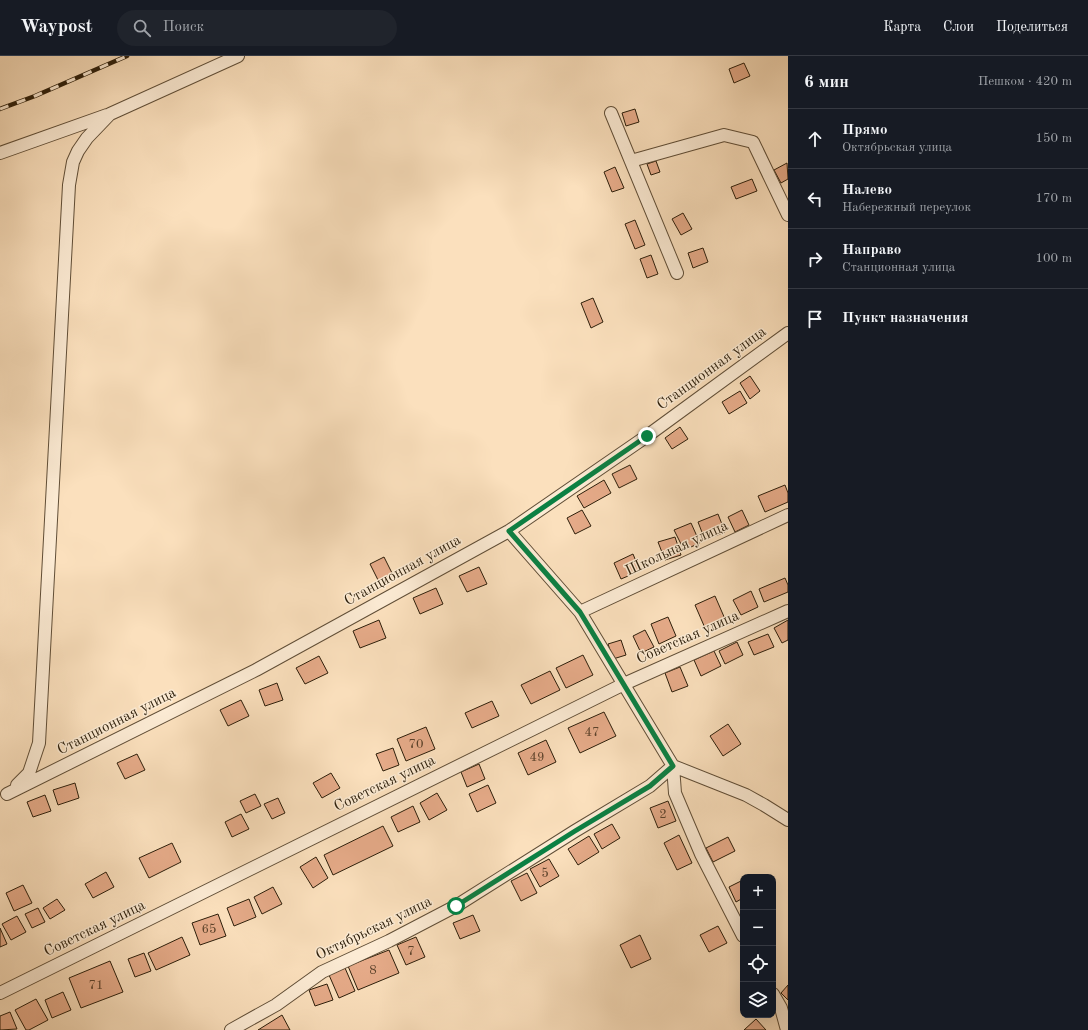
<!DOCTYPE html>
<html lang="ru">
<meta charset="utf-8">
<style>
:root{--surface:#171b24;--page:#20242c;--text:#f1f3f6;--muted:#9ea1a6;--line:#363941}
body{margin:0;font-family:"Old Standard TT",serif;background:var(--page);color:var(--text)}
.controls{position:absolute;right:12px;bottom:12px;display:grid;overflow:hidden;border-radius:8px;box-shadow:0 4px 16px #0002}
.controls button{width:36px;height:36px;display:grid;place-items:center;padding:0;border:0;border-bottom:1px solid var(--line);background:var(--surface);color:var(--text);font:20px sans-serif}
.stop{position:absolute;width:12px;height:12px;margin:-9px;border:3px solid #0b8043;border-radius:50%;background:#fff}
.stop.end{background:#0b8043;border-color:#fff;box-shadow:0 1px 4px #0008}
.list{margin:0;padding:0;list-style:none}
h2{display:flex;justify-content:space-between;align-items:center;height:52px;margin:0;padding:0 16px;font-size:17px}
h2 small{font-size:13px;font-weight:400;color:var(--muted)}
.list li{display:grid;grid-template-columns:26px 1fr auto;gap:12px;align-items:center;box-sizing:border-box;height:60px;padding:0 16px;border-top:1px solid var(--line)}
.list b{display:block;font-size:15px;white-space:nowrap}
.list p{margin:0;font-size:13px;white-space:nowrap;color:var(--muted)}
.list em{font-size:13px;font-style:normal;color:var(--muted)}
.icon{flex:none;width:22px;height:22px;fill:none;stroke:currentColor;stroke-width:2;stroke-linecap:round;stroke-linejoin:round}
.map{position:relative;flex:none;width:788px;height:974px;overflow:hidden}
header{display:flex;align-items:center;gap:24px;box-sizing:border-box;height:56px;padding:0 20px;background:var(--surface);border-bottom:1px solid var(--line)}
header strong{font-size:19px}
nav{display:flex;gap:22px;margin-inline-start:auto;font-size:14px}
.search{width:280px;height:36px;background:var(--page);display:flex;align-items:center;gap:10px;box-sizing:border-box;padding:0 14px;border-radius:22px;color:var(--muted);font-size:15px}
main{display:flex}
aside{flex:1;background:var(--surface)}
.map>svg:first-child{display:block}
</style>
<header>
<strong>Waypost</strong>
<div class="search"><svg class="icon" aria-label="search" viewBox="0 0 24 24"><circle cx="10" cy="10" r="6"/><path d="M15 15l6 6"/></svg>Поиск</div>
<nav><a>Карта</a><a>Слои</a><a>Поделиться</a></nav>
</header>
<main>
<div class="map">
<svg width="788" height="974" viewBox="0 0 788 974">
<rect width="100%" height="100%" fill="#fbe0bd"/>
<filter id="stains"><feTurbulence type="fractalNoise" baseFrequency=".005" numOctaves="4"/><feColorMatrix values="0 0 0 0 .2 0 0 0 0 .09 0 0 0 0 .02 0 0 0 .5 -.17"/></filter>
<radialGradient id="worn" r=".72"><stop offset=".6" stop-color="#630" stop-opacity="0"/><stop offset="1" stop-color="#630" stop-opacity=".3"/></radialGradient>
<!-- building -->
<path fill="#e6ab89" stroke="#2c1e0a" d="M 744,7 L 750,20 L 734,27 L 729,13 Z
M 635,53 L 639,66 L 626,70 L 622,57 Z
M 656,105 L 660,116 L 651,119 L 647,108 Z
M 787,107 L 788,123 L 781,127 L 774,114 Z
M 615,111 L 624,132 L 612,136 L 604,116 Z
M 752,123 L 757,135 L 736,143 L 731,131 Z
M 683,157 L 692,173 L 681,179 L 672,163 Z
M 635,164 L 645,189 L 635,193 L 625,168 Z
M 703,192 L 708,206 L 693,212 L 688,197 Z
M 651,199 L 658,218 L 647,222 L 640,203 Z
M 593,242 L 603,266 L 591,272 L 581,247 Z
M 750,320 L 760,335 L 750,343 L 740,327 Z
M 740,335 L 747,347 L 729,358 L 722,346 Z
M 680,371 L 688,383 L 672,393 L 665,382 Z
M 630,409 L 637,423 L 619,432 L 612,418 Z
M 604,424 L 611,437 L 584,452 L 577,440 Z
M 785,429 L 788,437 L 788,446 L 765,456 L 758,440 Z
M 582,454 L 591,470 L 575,478 L 567,462 Z
M 742,454 L 749,469 L 735,476 L 728,461 Z
M 718,458 L 725,476 L 705,484 L 698,466 Z
M 691,467 L 700,487 L 684,494 L 674,474 Z
M 675,481 L 681,499 L 665,504 L 658,486 Z
M 633,498 L 640,515 L 621,523 L 614,507 Z
M 384,501 L 393,519 L 379,526 L 370,508 Z
M 479,511 L 487,528 L 467,536 L 459,520 Z
M 785,522 L 788,529 L 788,536 L 764,546 L 759,533 Z
M 436,532 L 443,548 L 420,558 L 413,542 Z
M 751,535 L 758,551 L 741,559 L 733,544 Z
M 715,540 L 725,563 L 705,572 L 695,549 Z
M 668,561 L 676,580 L 659,588 L 651,568 Z
M 379,564 L 386,582 L 360,592 L 353,575 Z
M 788,564 L 788,584 L 782,587 L 774,572 Z
M 645,574 L 654,591 L 641,597 L 633,580 Z
M 768,578 L 774,591 L 754,599 L 748,586 Z
M 621,584 L 626,599 L 613,603 L 608,588 Z
M 737,586 L 743,599 L 725,608 L 719,595 Z
M 714,595 L 721,610 L 701,620 L 694,604 Z
M 583,599 L 593,619 L 566,632 L 556,612 Z
M 319,600 L 328,617 L 305,628 L 296,612 Z
M 680,611 L 688,630 L 672,636 L 665,617 Z
M 550,615 L 560,634 L 531,648 L 521,629 Z
M 277,627 L 283,644 L 265,650 L 259,634 Z
M 241,644 L 249,660 L 228,670 L 220,654 Z
M 492,645 L 499,660 L 472,672 L 465,657 Z
M 604,656 L 616,680 L 580,697 L 568,672 Z
M 728,668 L 741,688 L 723,700 L 710,680 Z
M 426,671 L 435,693 L 406,705 L 397,683 Z
M 546,684 L 556,706 L 528,719 L 518,697 Z
M 393,692 L 399,709 L 383,715 L 376,698 Z
M 137,698 L 145,714 L 125,723 L 117,707 Z
M 479,708 L 485,723 L 467,731 L 461,716 Z
M 331,717 L 340,732 L 322,742 L 313,727 Z
M 75,727 L 79,742 L 58,749 L 53,734 Z
M 488,729 L 496,747 L 477,756 L 469,738 Z
M 437,737 L 447,754 L 429,764 L 420,747 Z
M 255,738 L 261,750 L 246,757 L 240,745 Z
M 45,739 L 51,755 L 33,761 L 27,746 Z
M 278,742 L 285,757 L 272,763 L 264,748 Z
M 668,745 L 676,765 L 658,772 L 650,752 Z
M 413,750 L 420,766 L 398,776 L 391,761 Z
M 241,758 L 249,773 L 232,781 L 225,766 Z
M 612,768 L 620,782 L 602,793 L 594,778 Z
M 383,770 L 393,790 L 333,819 L 324,799 Z
M 679,779 L 692,807 L 677,814 L 664,787 Z
M 589,780 L 599,796 L 578,809 L 568,793 Z
M 728,781 L 735,795 L 713,806 L 706,792 Z
M 172,787 L 181,806 L 149,822 L 139,802 Z
M 316,801 L 328,822 L 313,832 L 300,811 Z
M 549,803 L 559,820 L 540,831 L 530,813 Z
M 106,816 L 114,831 L 93,842 L 85,828 Z
M 527,817 L 537,837 L 521,845 L 511,825 Z
M 743,824 L 743,842 L 736,846 L 729,831 Z
M 23,829 L 32,847 L 14,855 L 6,837 Z
M 273,831 L 282,848 L 262,858 L 254,841 Z
M 57,843 L 65,854 L 50,863 L 43,852 Z
M 249,843 L 256,861 L 234,870 L 227,852 Z
M 38,852 L 45,866 L 32,872 L 25,858 Z
M 218,858 L 226,880 L 200,889 L 192,867 Z
M 473,859 L 480,875 L 460,883 L 453,867 Z
M 17,860 L 26,876 L 11,884 L 2,868 Z
M 718,870 L 727,887 L 709,896 L 700,879 Z
M 0,872 L 7,888 L 0,891 Z
M 640,879 L 651,903 L 631,912 L 620,889 Z
M 182,881 L 190,899 L 156,914 L 148,897 Z
M 416,881 L 425,901 L 406,909 L 397,889 Z
M 389,894 L 399,917 L 358,934 L 348,910 Z
M 144,897 L 151,915 L 135,921 L 128,903 Z
M 110,905 L 123,936 L 81,952 L 69,922 Z
M 345,912 L 355,935 L 339,942 L 329,919 Z
M 327,928 L 333,944 L 315,950 L 309,934 Z
M 788,929 L 788,944 L 781,937 Z
M 63,936 L 71,954 L 52,962 L 45,944 Z
M 36,943 L 48,964 L 29,974 L 26,974 L 15,954 Z
M 10,956 L 17,973 L 0,974 L 0,960 Z
M 282,959 L 290,974 L 258,974 Z
M 756,963 L 766,974 L 744,974 Z"/>
<g fill="none" stroke-linecap="round" stroke-linejoin="round">
<!-- minor casing -->
<g stroke="#604e37" stroke-width="14">
<path id="minor" d="M 611,57 L 677,217
M 0,97 L 107,59
M 631,105 L 724,79 L 753,86 L 788,159
M 509,475 L 580,556 L 673,710 L 746,739 L 764,749 L 788,764
M 580,556 L 788,459
M 673,710 L 675,737 L 701,798 L 743,880
M 17,729 L 29,717 L 39,687 L 69,129 L 73,106 L 78,95 L 87,82 L 110,58 L 238,0
M 7,738 L 256,614 L 509,475 L 647,380 L 788,277
M 0,937 L 624,628 L 788,555
M 773,938 L 781,952 L 787,974
M 231,974 L 276,949 L 322,916 L 389,885 L 456,850 L 575,775 L 650,730 L 673,710"/>
</g>
<!-- minor -->
<use href="#minor" stroke="#fcebd4" stroke-width="12"/>
<!-- rail casing -->
<g stroke="#2c1e0a" stroke-width="4.5">
<path id="rail" d="M 0,53 L 35,40 L 127,0"/>
</g>
<!-- rail -->
<use href="#rail" stroke="#fcebd4" stroke-width="3" stroke-dasharray="9" stroke-linecap="butt"/>
</g>
<g fill="none" stroke-linecap="round" stroke-linejoin="round">
<!-- route -->
<path stroke="#0b8043" stroke-width="5" d="M 456,850 L 575,775 L 650,730 L 673,710 L 580,556 L 509,475 L 647,380"/>
</g>
<g text-anchor="middle" dominant-baseline="central" stroke-width="3" stroke-linejoin="round" paint-order="stroke">
<!-- number labels -->
<g font-size="13" fill="#5a412a">
<text x="592" y="676">47</text>
<text x="416" y="688">70</text>
<text x="537" y="701">49</text>
<text x="663" y="758">2</text>
<text x="545" y="817">5</text>
<text x="209" y="873">65</text>
<text x="411" y="895">7</text>
<text x="373" y="914">8</text>
<text x="96" y="929">71</text>
</g>
<!-- street labels -->
<g font-size="15" fill="#2c1e0a" stroke="#fcebd4">
<text transform="translate(712 313) rotate(-36)">Станционная улица</text>
<text transform="translate(677 493) rotate(-25)">Школьная улица</text>
<text transform="translate(403 515) rotate(-29)">Станционная улица</text>
<text transform="translate(688 582) rotate(-24)">Советская улица</text>
<text transform="translate(117 666) rotate(-27)">Станционная улица</text>
<text transform="translate(385 728) rotate(-26)">Советская улица</text>
<text transform="translate(95 873) rotate(-26)">Советская улица</text>
<text transform="translate(374 873) rotate(-26)">Октябрьская улица</text>
</g>
</g>
<rect width="100%" height="100%" filter="url(#stains)"/>
<rect width="100%" height="100%" fill="url(#worn)"/>
</svg>
<div class="controls">
<button>+</button>
<button>−</button>
<button><svg class="icon" aria-label="locate" viewBox="0 0 24 24"><circle cx="12" cy="12" r="6"/><path d="M12 2v4M12 18v4M2 12h4M18 12h4"/></svg></button>
<button><svg class="icon" aria-label="layers" viewBox="0 0 24 24"><path d="M12 4l9 5-9 5-9-5zM3 14l9 5 9-5"/></svg></button>
</div>
<div class="stop" style="left:456px;top:850px"></div>
<div class="stop end" style="left:647px;top:380px"></div>
</div>
<aside>
<h2>6 мин<small>Пешком · 420 m</small></h2>
<ul class="list">
<li><svg class="icon" aria-label="ahead" viewBox="0 0 24 24"><path d="M12 20V5M6 11l6-6 6 6"/></svg><div><b>Прямо</b><p>Октябрьская улица</p></div><em>150 m</em></li>
<li><svg class="icon" aria-label="left" viewBox="0 0 24 24"><path d="M17 20v-9H6M10 6l-5 5 5 5"/></svg><div><b>Налево</b><p>Набережный переулок</p></div><em>170 m</em></li>
<li><svg class="icon" aria-label="right" viewBox="0 0 24 24"><path d="M7 20v-9h11M14 6l5 5-5 5"/></svg><div><b>Направо</b><p>Станционная улица</p></div><em>100 m</em></li>
<li><svg class="icon" aria-label="arrive" viewBox="0 0 24 24"><path d="M6 21V4h12l-3 4 3 4H6"/></svg><div><b>Пункт назначения</b></div></li>
</ul>
</aside>
</main>
